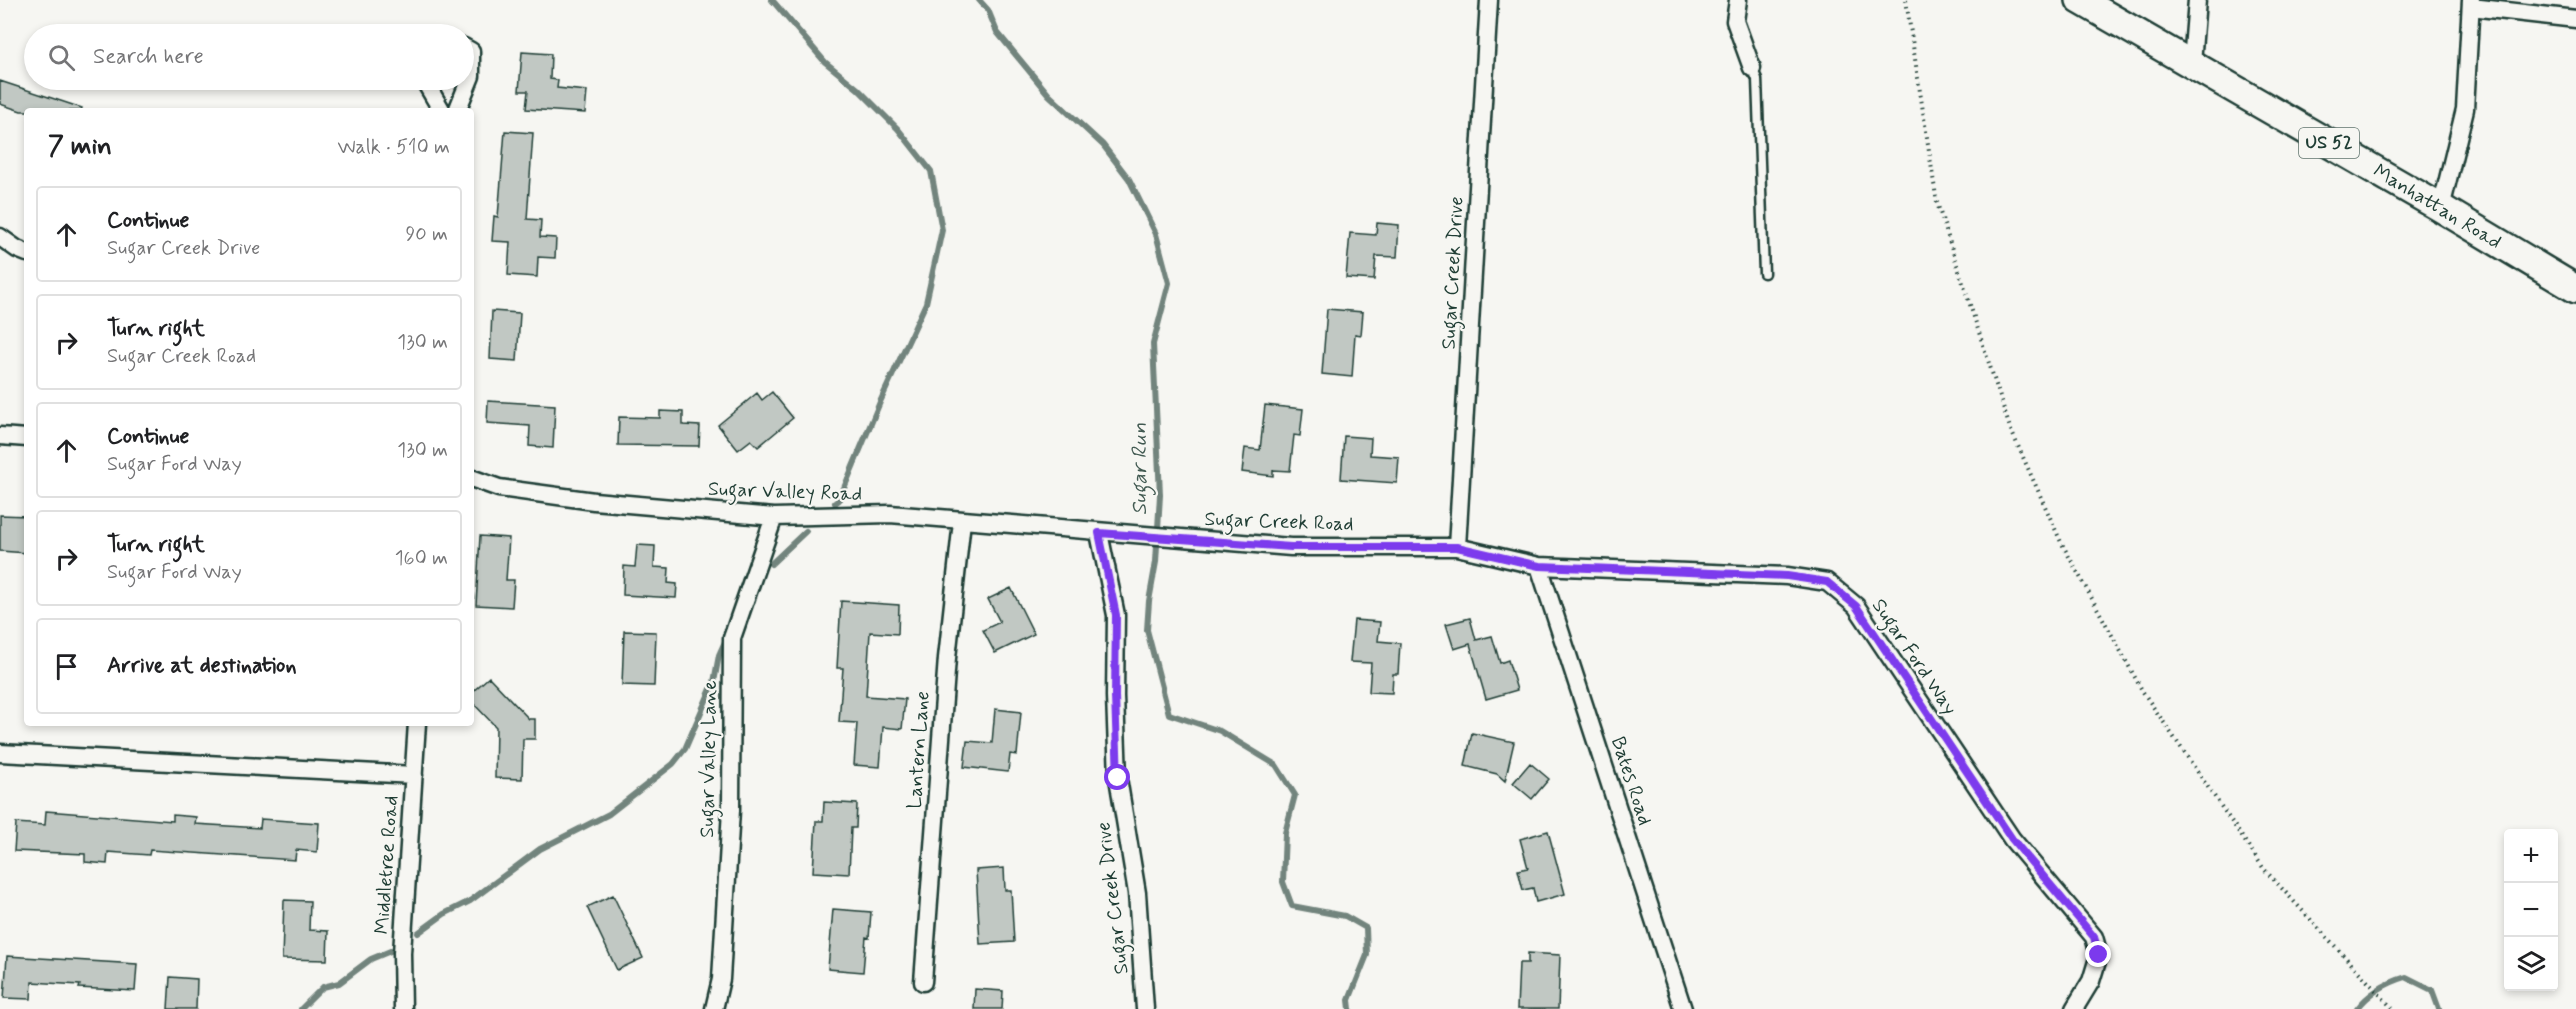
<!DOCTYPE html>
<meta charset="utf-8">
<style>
:root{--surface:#fff;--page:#f2f2f2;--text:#202124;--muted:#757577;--line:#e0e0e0}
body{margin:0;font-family:Mynerve,sans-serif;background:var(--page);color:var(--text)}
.controls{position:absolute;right:18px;bottom:18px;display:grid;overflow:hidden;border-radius:6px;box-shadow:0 3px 9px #0003}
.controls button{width:54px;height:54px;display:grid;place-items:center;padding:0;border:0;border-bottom:2px solid var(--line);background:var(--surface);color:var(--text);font:30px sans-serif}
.stop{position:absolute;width:18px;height:18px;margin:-14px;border:4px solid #7c3aed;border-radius:50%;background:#fff}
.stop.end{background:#7c3aed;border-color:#fff;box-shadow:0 2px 6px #0008}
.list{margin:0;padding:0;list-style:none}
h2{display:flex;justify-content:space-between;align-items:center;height:78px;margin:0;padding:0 24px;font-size:26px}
h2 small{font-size:20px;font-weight:400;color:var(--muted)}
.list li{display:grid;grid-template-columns:39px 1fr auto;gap:18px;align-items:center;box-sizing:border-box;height:96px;margin:0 12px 12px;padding:0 12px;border:2px solid var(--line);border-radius:6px}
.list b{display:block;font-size:22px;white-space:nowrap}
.list p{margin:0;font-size:20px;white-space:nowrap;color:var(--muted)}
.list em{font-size:20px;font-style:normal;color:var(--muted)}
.icon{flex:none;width:33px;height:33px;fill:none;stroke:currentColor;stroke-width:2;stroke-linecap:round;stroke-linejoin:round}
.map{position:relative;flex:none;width:2576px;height:1009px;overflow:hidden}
.search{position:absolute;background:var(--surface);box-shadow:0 3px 9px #0003;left:24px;top:24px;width:450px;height:66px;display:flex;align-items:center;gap:15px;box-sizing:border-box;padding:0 21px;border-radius:33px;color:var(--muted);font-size:22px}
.panel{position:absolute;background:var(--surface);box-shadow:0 3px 9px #0003;left:24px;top:108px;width:450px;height:618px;border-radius:6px}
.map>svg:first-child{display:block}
</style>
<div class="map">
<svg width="2576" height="1009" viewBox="0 0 2576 1009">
<rect width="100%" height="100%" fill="#f6f6f2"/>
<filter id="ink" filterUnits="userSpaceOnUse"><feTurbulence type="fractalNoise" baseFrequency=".0167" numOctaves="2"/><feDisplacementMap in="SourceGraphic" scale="12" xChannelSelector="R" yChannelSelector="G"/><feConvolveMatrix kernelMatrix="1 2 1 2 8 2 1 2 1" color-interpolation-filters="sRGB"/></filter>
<g filter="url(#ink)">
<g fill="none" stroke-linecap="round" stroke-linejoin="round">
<!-- stream -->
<path stroke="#72847d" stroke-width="6" d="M 772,0 L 825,62 L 858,89 L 898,129 L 931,171 L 942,230 L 926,303 L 880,402 L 839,500 L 835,503
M 979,0 L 988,10 L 997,32 L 1049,95 L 1103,145 L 1129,179 L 1156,234 L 1169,283 L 1153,344 L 1160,495 L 1156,562 L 1149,601 L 1147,630 L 1169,714 L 1220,731 L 1276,765 L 1295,795 L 1285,833 L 1283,882 L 1292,906 L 1345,916 L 1366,928 L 1367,955 L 1349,1000 L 1350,1009
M 771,564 L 806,531
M 418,933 L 444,914 L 470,901 L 540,849 L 609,814 L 673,764 L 685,749 L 714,682 L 719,655 L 727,637
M 301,1009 L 323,987 L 339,983 L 371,959 L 400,947
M 2357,1009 C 2370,992 2386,983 2406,977 L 2432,990 L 2439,1009"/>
</g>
<!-- building -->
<path fill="#c1c8c3" stroke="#1f3d34" stroke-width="1.5" d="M 522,52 L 551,54 L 550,79 L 558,80 L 557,88 L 587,91 L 585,113 L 526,109 L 528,91 L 519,91 Z
M 0,81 L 82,108 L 81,111 L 21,111 L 0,104 Z
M 505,131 L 533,133 L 527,219 L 541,220 L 540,237 L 556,238 L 555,258 L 538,257 L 537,277 L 508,275 L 510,242 L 492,241 L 494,216 L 498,217 Z
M 1377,223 L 1399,225 L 1397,257 L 1376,256 L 1374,280 L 1346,278 L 1350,233 L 1376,235 Z
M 1327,309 L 1363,312 L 1361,335 L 1355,334 L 1352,377 L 1322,374 Z
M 492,311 L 520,313 L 517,361 L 490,359 Z
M 772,392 L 793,418 L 758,447 L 751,440 L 738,450 L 718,425 L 757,393 L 762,400 Z
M 488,401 L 555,405 L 553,448 L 529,446 L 530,426 L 487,423 Z
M 1265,405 L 1303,409 L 1300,436 L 1294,435 L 1290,471 L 1273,470 L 1273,476 L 1242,472 L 1245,448 L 1260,450 Z
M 660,411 L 683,412 L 683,425 L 700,426 L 699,446 L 618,445 L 619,417 L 660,418 Z
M 1344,436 L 1371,438 L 1370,455 L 1399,457 L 1397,483 L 1341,479 Z
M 0,515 L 27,516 L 27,553 L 0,551 Z
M 480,536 L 509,538 L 506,580 L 514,580 L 512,607 L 476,605 Z
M 637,545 L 655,546 L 654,567 L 669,568 L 668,583 L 677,584 L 676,598 L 623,595 L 624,566 L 635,567 Z
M 1011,588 L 1034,634 L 995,653 L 983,630 L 1000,622 L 988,599 Z
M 841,601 L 899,605 L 898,634 L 870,632 L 866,696 L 905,699 L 902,729 L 883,727 L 880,767 L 854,765 L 857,723 L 839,722 L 843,668 L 837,668 Z
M 1470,618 L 1476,640 L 1492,636 L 1500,663 L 1508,660 L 1517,690 L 1486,699 L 1470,644 L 1454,649 L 1446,624 Z
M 1354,620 L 1380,622 L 1378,641 L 1400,643 L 1398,674 L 1393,674 L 1392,693 L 1369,692 L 1371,663 L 1350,662 Z
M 624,631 L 656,632 L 654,686 L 622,685 Z
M 489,677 L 529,719 L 535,719 L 535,739 L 523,739 L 522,779 L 495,778 L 496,727 L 471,701 L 471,693 Z
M 995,709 L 1021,712 L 1017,755 L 1010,754 L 1008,772 L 964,767 L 967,741 L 992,743 Z
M 1472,733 L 1514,742 L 1505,781 L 1497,774 L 1465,766 Z
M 1530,763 L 1549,779 L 1532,799 L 1513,783 Z
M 824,802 L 857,804 L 856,828 L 851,828 L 849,874 L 813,872 L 816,821 L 823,821 Z
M 46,811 L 173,821 L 173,815 L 196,817 L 195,824 L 260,828 L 261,819 L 319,823 L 317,852 L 296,850 L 295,860 L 150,850 L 149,855 L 108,852 L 107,864 L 85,862 L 85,854 L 14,851 L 16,823 L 45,825 Z
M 1548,831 L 1565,894 L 1536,902 L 1533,888 L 1523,890 L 1518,870 L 1528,868 L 1520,839 Z
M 1004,868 L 1005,890 L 1011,890 L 1014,942 L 980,944 L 976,870 Z
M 613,895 L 643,958 L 617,970 L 587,907 Z
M 284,900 L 310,901 L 309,930 L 328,931 L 327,960 L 282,959 Z
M 833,909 L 871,912 L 869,938 L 866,937 L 863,972 L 828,969 Z
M 1528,953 L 1560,955 L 1558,1009 L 1517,1009 L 1519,963 L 1528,963 Z
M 7,956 L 137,964 L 135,991 L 79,988 L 80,985 L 32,982 L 31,999 L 4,998 Z
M 170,977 L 197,979 L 196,1009 L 168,1009 Z
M 975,989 L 1003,991 L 1002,1009 L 974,1009 Z"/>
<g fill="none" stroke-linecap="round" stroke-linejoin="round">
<!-- service casing -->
<g stroke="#1f3d34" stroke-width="13">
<path id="service" d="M 1752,68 L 1757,79 L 1764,273"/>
</g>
<!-- minor casing -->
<g stroke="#1f3d34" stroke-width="21">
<path id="minor" d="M 1738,0 L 1735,21 L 1752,68
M 2471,7 L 2576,19
M 2192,63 L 2197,0
M 424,80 L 442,111
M 457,111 L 471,76 L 471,51 L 464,47
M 2441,208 L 2465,109 L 2471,0
M 0,237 L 17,249 L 27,253
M 0,436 L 27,438
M 471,478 L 499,488 L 594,501 L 774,517 L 890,514 L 1291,547 L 1457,547 L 1539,566 L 1787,576 L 1827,582 L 1856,606 L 2012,839 L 2094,937 L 2099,955 L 2091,981 L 2074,1009
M 1099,533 L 1116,615 L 1115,696 L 1118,778 L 1137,893 L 1145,1009
M 1457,547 L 1489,0
M 1539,566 L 1683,1009
M 0,753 L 414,775
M 923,982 L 947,658 L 962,521
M 403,1009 L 402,953 L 417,723
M 714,1009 L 721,979 L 731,810 L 732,638 L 774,517"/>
</g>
<!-- primary casing -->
<g stroke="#1f3d34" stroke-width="32">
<path id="primary" d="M 2080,0 L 2441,208 L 2576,289"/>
</g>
<!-- path -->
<path stroke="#1f3d34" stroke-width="4" stroke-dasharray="1.5 4.5" stroke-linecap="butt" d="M 1906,0 L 1937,203 L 2010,428 L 2061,542 L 2143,692 L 2264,869 L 2393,1009"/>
<!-- service -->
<use href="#service" stroke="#f6f6f2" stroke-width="8"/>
<!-- minor -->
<use href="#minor" stroke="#f6f6f2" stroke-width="16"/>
<!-- primary -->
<use href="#primary" stroke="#f6f6f2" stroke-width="27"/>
</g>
</g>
<g fill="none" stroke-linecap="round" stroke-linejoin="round" filter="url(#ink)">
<!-- route -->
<path stroke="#7c3aed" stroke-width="8" d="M 1118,778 L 1115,696 L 1116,615 L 1099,533 L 1291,547 L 1457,547 L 1539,566 L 1787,576 L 1827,582 L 1856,606 L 2012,839 L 2094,937 L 2099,955"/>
</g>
<g text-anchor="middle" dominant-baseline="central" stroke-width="4.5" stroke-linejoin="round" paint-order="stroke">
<!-- shield labels -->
<rect fill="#f6f6f2" stroke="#60746d" stroke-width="1.5" x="2299" y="128" width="60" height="30" rx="4.5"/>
<g font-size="18" font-weight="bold" fill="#1f3d34">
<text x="2329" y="143">US 52</text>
</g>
<!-- street labels -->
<g font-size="20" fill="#1f3d34" stroke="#f6f6f2">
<text transform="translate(2437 207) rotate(31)">Manhattan Road</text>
<text transform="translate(1453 273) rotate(-87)">Sugar Creek Drive</text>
<text transform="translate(785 492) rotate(2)">Sugar Valley Road</text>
<text transform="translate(1279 522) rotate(2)">Sugar Creek Road</text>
<text transform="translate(1914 657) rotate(56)">Sugar Ford Way</text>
<text transform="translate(919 750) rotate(-86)">Lantern Lane</text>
<text transform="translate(709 759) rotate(-89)">Sugar Valley Lane</text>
<text transform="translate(1631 781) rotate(72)">Bates Road</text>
<text transform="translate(387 865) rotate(-86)">Middletree Road</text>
<text transform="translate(1113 898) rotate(-97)">Sugar Creek Drive</text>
</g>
<!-- water labels -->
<g font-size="21" font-style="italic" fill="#425a52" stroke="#f6f6f2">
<text transform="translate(1140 469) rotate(-90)">Sugar Run</text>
</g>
</g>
</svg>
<div class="controls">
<button>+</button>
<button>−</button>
<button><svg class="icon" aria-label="layers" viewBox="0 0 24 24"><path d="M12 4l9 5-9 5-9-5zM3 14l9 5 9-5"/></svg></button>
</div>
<div class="stop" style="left:1118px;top:778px"></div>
<div class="stop end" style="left:2099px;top:955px"></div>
<div class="search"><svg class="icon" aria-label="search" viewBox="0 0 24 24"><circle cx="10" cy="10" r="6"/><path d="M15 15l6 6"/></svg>Search here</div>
<section class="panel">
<h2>7 min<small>Walk · 510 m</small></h2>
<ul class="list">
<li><svg class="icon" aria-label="ahead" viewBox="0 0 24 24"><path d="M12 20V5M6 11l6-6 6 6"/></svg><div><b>Continue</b><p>Sugar Creek Drive</p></div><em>90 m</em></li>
<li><svg class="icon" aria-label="right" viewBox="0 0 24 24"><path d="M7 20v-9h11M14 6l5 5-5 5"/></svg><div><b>Turn right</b><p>Sugar Creek Road</p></div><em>130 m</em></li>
<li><svg class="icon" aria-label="ahead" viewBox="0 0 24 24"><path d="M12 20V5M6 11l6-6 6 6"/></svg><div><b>Continue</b><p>Sugar Ford Way</p></div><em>130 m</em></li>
<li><svg class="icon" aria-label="right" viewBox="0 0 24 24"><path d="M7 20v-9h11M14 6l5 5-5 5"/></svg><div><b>Turn right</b><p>Sugar Ford Way</p></div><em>160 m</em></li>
<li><svg class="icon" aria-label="arrive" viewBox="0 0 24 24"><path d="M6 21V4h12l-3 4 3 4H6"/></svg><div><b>Arrive at destination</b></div></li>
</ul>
</section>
</div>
